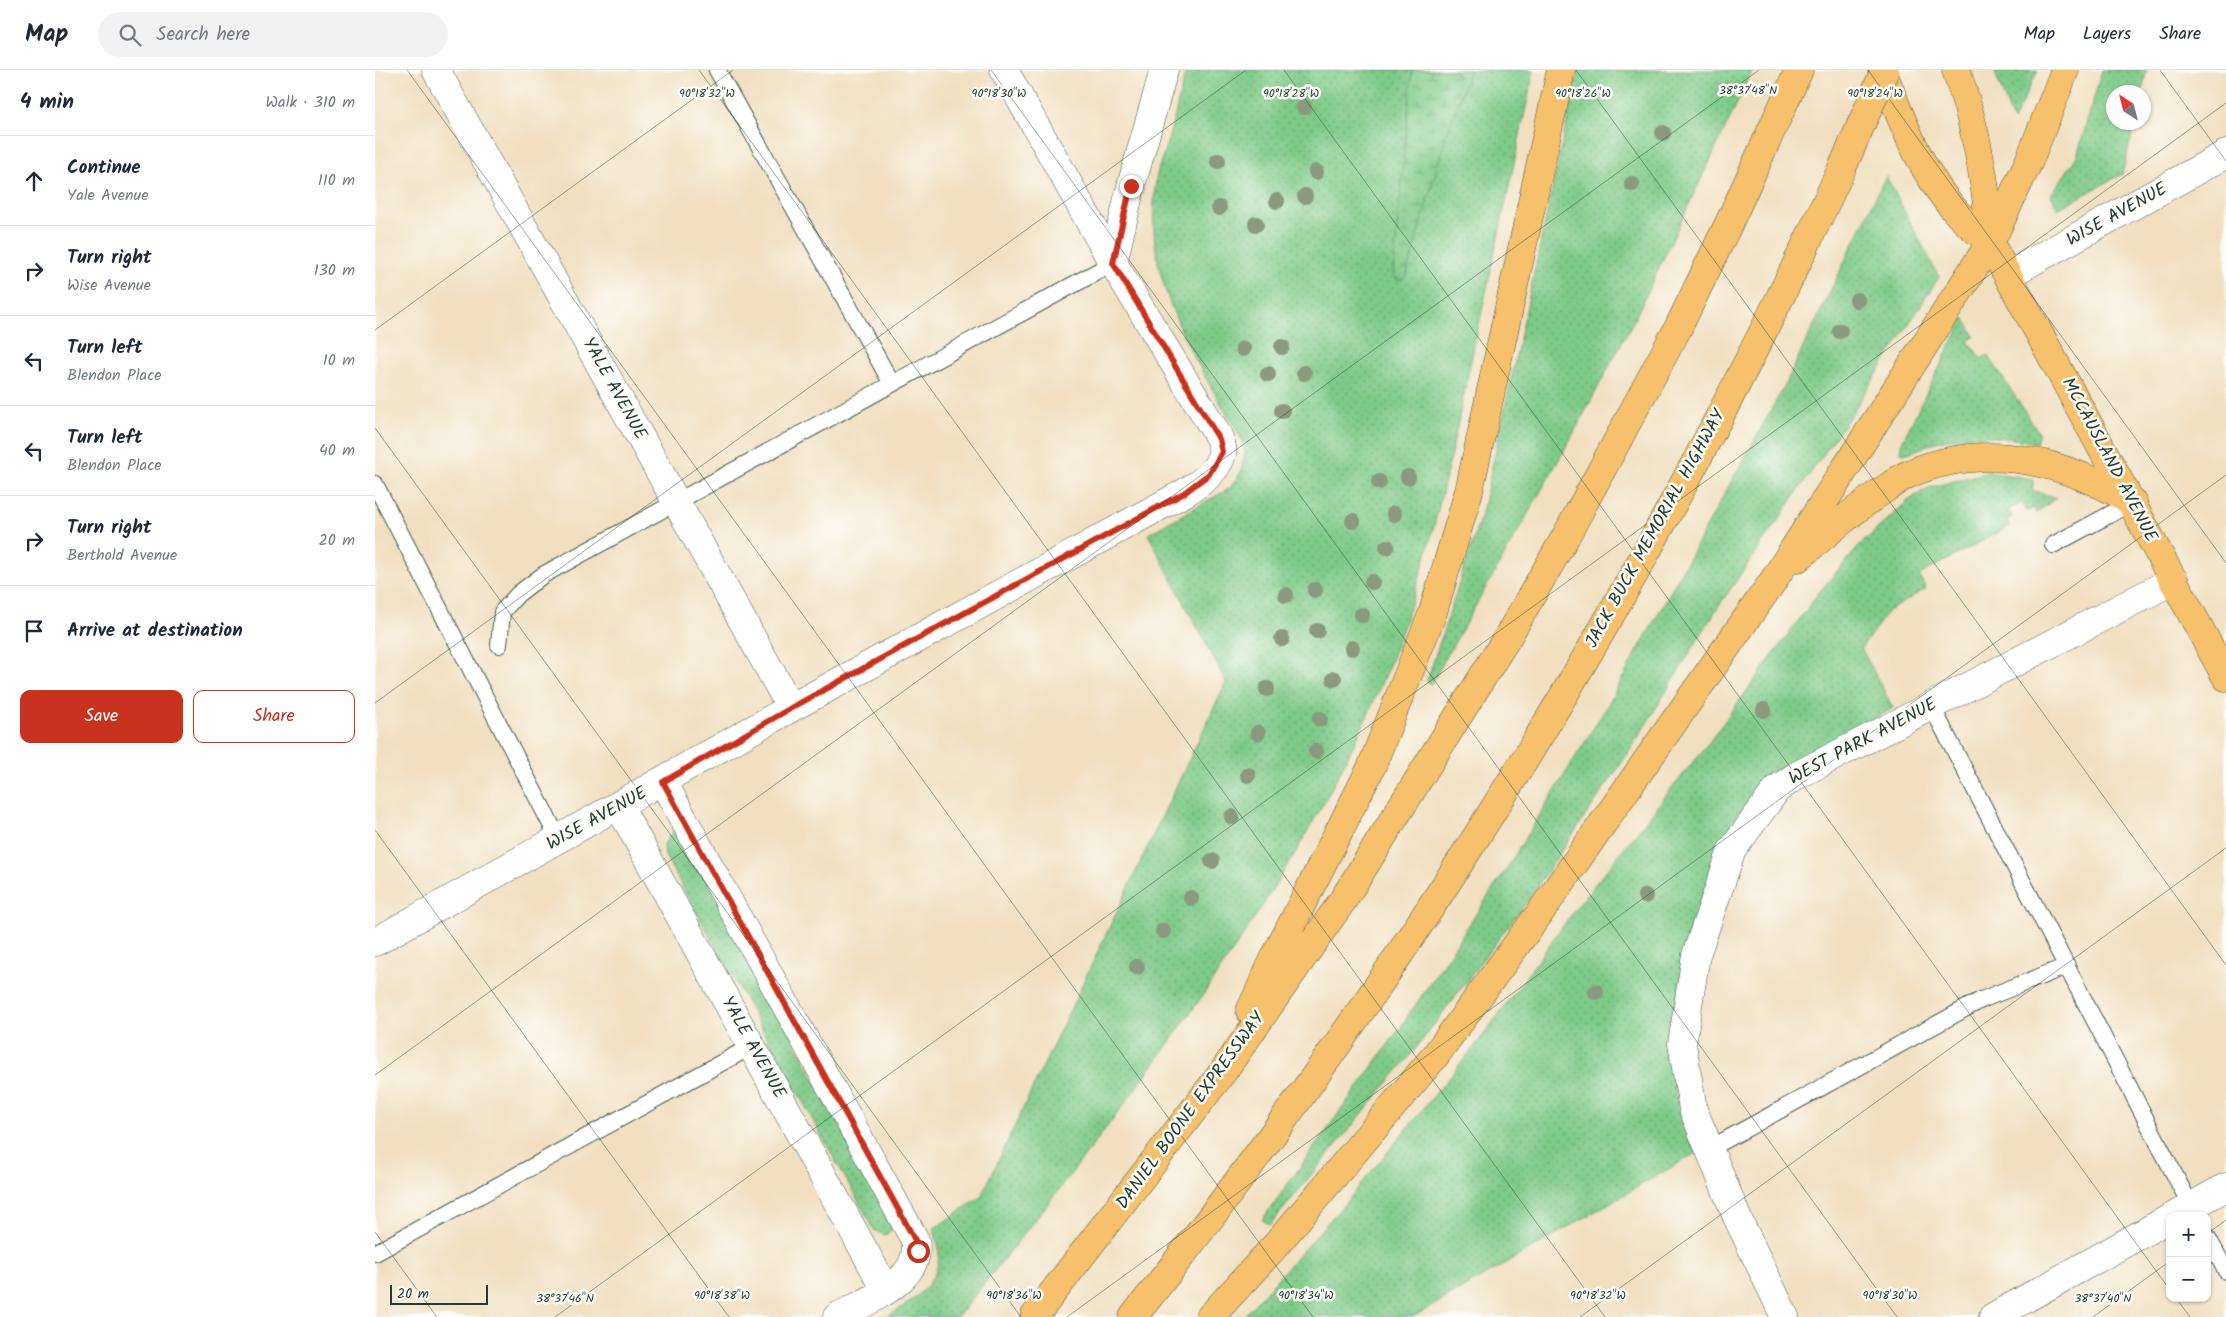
<!DOCTYPE html>
<meta charset="utf-8">
<style>
:root{--surface:#fff;--page:#f2f2f3;--text:#1f2937;--muted:#747a83;--line:#e0e1e3;--accent:#c8321e}
body{margin:0;font-family:Kalam,sans-serif;background:var(--page);color:var(--text)}
.controls{position:absolute;right:15px;bottom:15px;display:grid;overflow:hidden;border-radius:10px;box-shadow:0 1px 4px #0004}
.controls button{width:45px;height:45px;display:grid;place-items:center;padding:0;border:0;border-bottom:1px solid var(--line);background:var(--surface);color:var(--text);font:25px sans-serif}
.compass{position:absolute;left:1731px;top:15px;width:45px;height:45px;border-radius:50%;background:var(--surface);box-shadow:0 1px 4px #0004;rotate:324deg}
.scale{position:absolute;left:15px;bottom:12px;width:98px;box-sizing:border-box;padding-left:5px;border:2px solid #1f3d34;border-top:0;font-size:14px;line-height:18px;white-space:nowrap;color:#1f3d34;-webkit-text-stroke:4px #fdfcf7;paint-order:stroke}
.stop{position:absolute;width:15px;height:15px;margin:-11px;border:4px solid #c8321e;border-radius:50%;background:#fff}
.stop.end{background:#c8321e;border-color:#fff;box-shadow:0 1px 5px #0008}
.list{margin:0;padding:0;list-style:none}
h2{display:flex;justify-content:space-between;align-items:center;height:65px;margin:0;padding:0 20px;font-size:21px}
h2 small{font-size:16px;font-weight:400;color:var(--muted)}
.list li{display:grid;grid-template-columns:32px 1fr auto;gap:15px;align-items:center;box-sizing:border-box;height:90px;padding:0 20px;border-top:1px solid var(--line)}
.list b{display:block;font-size:19px;white-space:nowrap}
.list p{margin:0;font-size:16px;white-space:nowrap;color:var(--muted)}
.list em{font-size:16px;font-style:normal;color:var(--muted)}
.actions{display:flex;gap:10px;padding:15px 20px}
.actions a{flex:1;padding:11px 0;border:1px solid var(--accent);border-radius:10px;text-align:center;font-size:18px;color:var(--accent)}
.actions .main{background:var(--accent);color:#fff}
.icon{flex:none;width:28px;height:28px;fill:none;stroke:currentColor;stroke-width:2;stroke-linecap:round;stroke-linejoin:round}
.map{position:relative;flex:none;width:1851px;height:1247px;overflow:hidden}
header{display:flex;align-items:center;gap:30px;box-sizing:border-box;height:70px;padding:0 25px;background:var(--surface);border-bottom:1px solid var(--line)}
header strong{font-size:24px}
nav{display:flex;gap:28px;margin-inline-start:auto;font-size:18px}
.search{width:350px;height:45px;background:var(--page);display:flex;align-items:center;gap:12px;box-sizing:border-box;padding:0 18px;border-radius:28px;color:var(--muted);font-size:19px}
main{display:flex}
aside{flex:1;background:var(--surface)}
.map>svg:first-child{display:block}
</style>
<header>
<strong>Map</strong>
<div class="search"><svg class="icon" aria-label="search" viewBox="0 0 24 24"><circle cx="10" cy="10" r="6"/><path d="M15 15l6 6"/></svg>Search here</div>
<nav><a>Map</a><a>Layers</a><a>Share</a></nav>
</header>
<main>
<aside>
<h2>4 min<small>Walk · 310 m</small></h2>
<ul class="list">
<li><svg class="icon" aria-label="ahead" viewBox="0 0 24 24"><path d="M12 20V5M6 11l6-6 6 6"/></svg><div><b>Continue</b><p>Yale Avenue</p></div><em>110 m</em></li>
<li><svg class="icon" aria-label="right" viewBox="0 0 24 24"><path d="M7 20v-9h11M14 6l5 5-5 5"/></svg><div><b>Turn right</b><p>Wise Avenue</p></div><em>130 m</em></li>
<li><svg class="icon" aria-label="left" viewBox="0 0 24 24"><path d="M17 20v-9H6M10 6l-5 5 5 5"/></svg><div><b>Turn left</b><p>Blendon Place</p></div><em>10 m</em></li>
<li><svg class="icon" aria-label="left" viewBox="0 0 24 24"><path d="M17 20v-9H6M10 6l-5 5 5 5"/></svg><div><b>Turn left</b><p>Blendon Place</p></div><em>40 m</em></li>
<li><svg class="icon" aria-label="right" viewBox="0 0 24 24"><path d="M7 20v-9h11M14 6l5 5-5 5"/></svg><div><b>Turn right</b><p>Berthold Avenue</p></div><em>20 m</em></li>
<li><svg class="icon" aria-label="arrive" viewBox="0 0 24 24"><path d="M6 21V4h12l-3 4 3 4H6"/></svg><div><b>Arrive at destination</b></div></li>
</ul>
<div class="actions"><a class="main">Save</a><a>Share</a></div>
</aside>
<div class="map">
<svg width="1851" height="1247" viewBox="0 0 1851 1247">
<defs>
<pattern id="grass-dots" width="8" height="8" patternUnits="userSpaceOnUse" patternTransform="scale(1.25)"><rect width="8" height="8" fill="#7fcb89"/><path d="M2 2h.1M6 6h.1" fill="none" stroke="#67a671" stroke-width="1.8" stroke-linecap="round"/></pattern>
<pattern id="wetland-marsh" width="20" height="14" patternUnits="userSpaceOnUse" patternTransform="scale(1.25)"><rect width="20" height="14" fill="#7fcb89"/><path d="M1 5h8M5 5V1M11 12h8M15 12V8" fill="none" stroke="#67a671"/></pattern>
</defs>
<rect width="100%" height="100%" fill="#fdfcf7"/>
<filter id="ink" filterUnits="userSpaceOnUse"><feTurbulence type="fractalNoise" baseFrequency=".02" numOctaves="2"/><feDisplacementMap in="SourceGraphic" scale="10" xChannelSelector="R" yChannelSelector="G"/><feConvolveMatrix kernelMatrix="1 2 1 2 8 2 1 2 1" color-interpolation-filters="sRGB"/></filter>
<filter id="wash" filterUnits="userSpaceOnUse"><feTurbulence type="fractalNoise" baseFrequency=".0096" numOctaves="4" result="noise"/><feDisplacementMap in="SourceGraphic" scale="20" xChannelSelector="R" yChannelSelector="G"/><feGaussianBlur stdDeviation="1.12" result="paint"/><feColorMatrix in="noise" values="0 0 0 0 0 0 0 0 0 0 0 0 0 0 0 0 0 1.4 0 .05"/><feComposite in="paint" operator="in"/></filter>
<g filter="url(#wash)">
<rect width="100%" height="100%" fill="#f1dfc0"/>
<!-- grass -->
<path fill="url(#grass-dots)" stroke="#4f845e" d="M 811,0 L 1159,0 C 1138,98 1117,197 1095,295 C 1075,392 1055,488 1020,580 C 971,708 899,823 821,935 C 746,1042 665,1145 582,1247 L 511,1247 C 546,1228 577,1202 558,1159 L 606,1127 L 851,612 L 773,464 L 855,418 L 866,402 L 870,382 L 866,368 C 818,285 766,211 781,110 C 783,97 789,83 793,70 C 800,47 805,23 811,0 Z
M 1203,0 L 1378,0 L 1261,246 L 1195,370 L 1056,614 L 1052,611 L 1107,443 Z
M 1619,0 L 1663,0 L 1638,51 Z
M 1727,0 L 1772,0 L 1767,22 L 1738,22 L 1738,52 L 1760,53 L 1747,104 L 1683,139 L 1676,125 L 1702,86 Z
M 1511,106 L 1564,207 L 1477,343 L 1343,537 L 1254,682 L 1153,830 L 1039,981 L 895,1155 L 887,1150 L 1025,958 L 1130,801 L 1231,638 L 1411,313 Z
M 1589,248 L 1600,266 L 1593,271 L 1606,289 L 1613,285 L 1664,363 L 1661,373 C 1627,366 1596,363 1561,372 C 1550,375 1540,382 1528,384 L 1525,381 L 1526,374 Z
M 1613,402 L 1659,409 L 1657,420 L 1681,428 L 1661,443 L 1659,438 L 1652,441 L 1647,433 L 1633,440 L 1637,447 L 1632,449 L 1635,456 L 1544,505 L 1551,519 L 1513,541 L 1486,578 L 1518,638 L 1413,696 L 1382,720 L 1357,752 L 1307,900 L 1296,955 L 1296,993 L 1303,1037 L 1321,1083 L 1038,1247 L 868,1247 L 973,1130 L 1104,971 L 1201,838 L 1335,671 L 1445,521 L 1487,473 L 1534,430 L 1553,418 Z
M 298,761 L 309,766 L 519,1157 L 511,1165 L 500,1161 L 290,786 L 289,774 Z"/>
<!-- wetland -->
<path fill="url(#wetland-marsh)" stroke="#4f845e" d="M 1037,0 L 1095,0 L 1069,72 L 1031,206 L 1026,210 L 1020,209 L 1018,202 Z"/>
</g>
<g filter="url(#ink)">
<g fill="none" stroke-linecap="round" stroke-linejoin="round">
<!-- service casing -->
<g stroke="#3e5549" stroke-width="18">
<path id="service" d="M 342,0 L 517,314
M 0,414 L 184,770
M 1678,475 L 1758,432
M 124,575 L 127,542 L 143,524 L 168,505 L 738,193
M 1556,635 L 1820,1144
M 1334,1079 L 1606,930 L 1692,896
M 1832,1166 L 1851,1201
M 0,1183 L 377,976"/>
</g>
<!-- minor casing -->
<g stroke="#3e5549" stroke-width="29">
<path id="minor" d="M 61,0 L 416,638
M 738,193 L 756,116 L 789,0
M 1633,205 L 1851,84
M 288,712 L 540,1170 C 549,1211 491,1231 462,1247
M 244,736 L 511,1220
M 0,872 L 416,638 L 809,423 C 823,415 843,401 847,384 C 849,374 841,362 836,354 L 738,193 L 629,0
M 1799,1146 L 1851,1117
M 1410,1247 L 1362,1147 L 1318,1039 L 1307,974 L 1321,885 L 1357,780 L 1402,719 L 1421,706 L 1799,510
M 1618,1247 L 1795,1148"/>
</g>
<!-- primary casing -->
<g stroke="#3e5549" stroke-width="29">
<path id="primary" d="M 1507,0 C 1527,51 1546,104 1584,145 C 1594,155 1605,163 1615,173 L 1851,607
M 1581,0 C 1601,57 1612,113 1615,173"/>
</g>
<!-- motorway casing -->
<g stroke="#3e5549" stroke-width="29">
<path id="motorway" d="M 1423,488 C 1452,463 1481,438 1513,417 C 1520,412 1528,406 1536,403 C 1612,371 1689,391 1758,432
M 875,941 L 900,887 L 996,698 L 1058,542 L 1094,421 L 1186,0
M 659,1247 L 847,1003 L 968,830 L 1132,568 L 1191,466 L 1303,258 L 1354,153 L 1424,0
M 758,1247 C 1040,894 1278,506 1468,96
M 835,1247 L 901,1175 L 1060,986 L 1164,844 L 1398,511 L 1615,173 L 1654,91 L 1690,0"/>
</g>
<!-- service -->
<use href="#service" stroke="#fff" stroke-width="16"/>
<!-- minor -->
<use href="#minor" stroke="#fff" stroke-width="28"/>
<!-- primary -->
<use href="#primary" stroke="#f7c06c" stroke-width="28"/>
<!-- motorway -->
<use href="#motorway" stroke="#f7c06c" stroke-width="28"/>
<!-- motorway-bridge casing -->
<g stroke="#3e5549" stroke-width="29" stroke-linecap="butt">
<path id="motorway-bridge" d="M 1468,96 L 1510,0"/>
</g>
<!-- motorway-bridge -->
<use href="#motorway-bridge" stroke="#f7c06c" stroke-width="28"/>
</g>
<!-- trees -->
<g fill="#8b997f">
<circle cx="929" cy="37" r="8"/>
<circle cx="1288" cy="63" r="8"/>
<circle cx="843" cy="91" r="8"/>
<circle cx="941" cy="102" r="8"/>
<circle cx="1257" cy="114" r="8"/>
<circle cx="930" cy="126" r="8"/>
<circle cx="902" cy="131" r="8"/>
<circle cx="844" cy="138" r="8"/>
<circle cx="881" cy="154" r="8"/>
<circle cx="1482" cy="230" r="8"/>
<circle cx="1465" cy="261" r="8"/>
<circle cx="907" cy="277" r="8"/>
<circle cx="868" cy="279" r="8"/>
<circle cx="929" cy="303" r="8"/>
<circle cx="893" cy="304" r="8"/>
<circle cx="907" cy="341" r="8"/>
<circle cx="1033" cy="407" r="8"/>
<circle cx="1004" cy="412" r="8"/>
<circle cx="1019" cy="444" r="8"/>
<circle cx="978" cy="451" r="8"/>
<circle cx="1012" cy="477" r="8"/>
<circle cx="997" cy="512" r="8"/>
<circle cx="940" cy="520" r="8"/>
<circle cx="911" cy="525" r="8"/>
<circle cx="987" cy="545" r="8"/>
<circle cx="942" cy="561" r="8"/>
<circle cx="907" cy="569" r="8"/>
<circle cx="977" cy="578" r="8"/>
<circle cx="959" cy="609" r="8"/>
<circle cx="892" cy="619" r="8"/>
<circle cx="1389" cy="640" r="8"/>
<circle cx="945" cy="649" r="8"/>
<circle cx="883" cy="663" r="8"/>
<circle cx="941" cy="681" r="8"/>
<circle cx="873" cy="705" r="8"/>
<circle cx="857" cy="747" r="8"/>
<circle cx="837" cy="791" r="8"/>
<circle cx="1270" cy="826" r="8"/>
<circle cx="816" cy="828" r="8"/>
<circle cx="788" cy="861" r="8"/>
<circle cx="762" cy="897" r="8"/>
<circle cx="1221" cy="922" r="8"/>
</g>
</g>
<g fill="none" stroke-linecap="round" stroke-linejoin="round" filter="url(#ink)">
<!-- route -->
<path stroke="#c8321e" stroke-width="6" d="M 543,1181 L 540,1170 L 288,712 L 416,638 L 809,423 L 834,404 L 847,382 L 844,369 L 738,193 L 756,116"/>
</g>
<!-- ticks -->
<path fill="none" stroke="#1f3d34" stroke-width="1" stroke-opacity="0.45" d="M 32,0 L 938,1247M 324,0 L 1230,1247M 616,0 L 1522,1247M 909,0 L 1795,1220M 1201,0 L 1851,895M 1493,0 L 1851,493M 1785,0 L 1851,91M 0,260 L 358,0M 0,358 L 646,1247M 0,633 L 871,0M 0,760 L 354,1247M 0,1005 L 1384,0M 0,1162 L 62,1247M 1832,1164 L 1851,1150M 1801,1228 L 1815,1247M 180,1247 L 1851,33M 692,1247 L 1851,405M 1205,1247 L 1851,778M 1718,1247 L 1795,1191"/>
<g text-anchor="middle" dominant-baseline="central" stroke-width="5" stroke-linejoin="round" paint-order="stroke">
<!-- street labels -->
<g font-size="18" fill="#1f3d34" stroke="#fdfcf7">
<text transform="translate(1742 145) rotate(-29)">WISE AVENUE</text>
<text transform="translate(239 319) rotate(61)">YALE AVENUE</text>
<text transform="translate(1734 390) rotate(62)">MCCAUSLAND AVENUE</text>
<text transform="translate(1281 459) rotate(-61)">JACK BUCK MEMORIAL HIGHWAY</text>
<text transform="translate(1488 672) rotate(-28)">WEST PARK AVENUE</text>
<text transform="translate(222 749) rotate(-29)">WISE AVENUE</text>
<text transform="translate(378 978) rotate(61)">YALE AVENUE</text>
<text transform="translate(816 1041) rotate(-54)">DANIEL BOONE EXPRESSWAY</text>
</g>
</g>
<g font-size="12" text-anchor="middle" fill="#1f3d34" stroke="#fdfcf7" stroke-width="5" stroke-linejoin="round" paint-order="stroke">
<text x="1373" y="24">38°37'48"N</text>
<text x="332" y="27">90°18'32"W</text>
<text x="624" y="27">90°18'30"W</text>
<text x="916" y="27">90°18'28"W</text>
<text x="1208" y="27">90°18'26"W</text>
<text x="1500" y="27">90°18'24"W</text>
<text x="347" y="1229">90°18'38"W</text>
<text x="639" y="1229">90°18'36"W</text>
<text x="931" y="1229">90°18'34"W</text>
<text x="1223" y="1229">90°18'32"W</text>
<text x="1515" y="1229">90°18'30"W</text>
<text x="190" y="1232">38°37'46"N</text>
<text x="1728" y="1232">38°37'40"N</text>
</g>
</svg>
<div class="controls">
<button>+</button>
<button>−</button>
</div>
<svg class="compass" viewBox="-18 -18 36 36"><path d="M0-13l5 13h-10z" fill="#e53935"/><path d="M0 13l5-13h-10z" fill="#747a83"/></svg>
<div class="scale">20 m</div>
<div class="stop" style="left:543px;top:1181px"></div>
<div class="stop end" style="left:756px;top:116px"></div>
</div>
</main>
